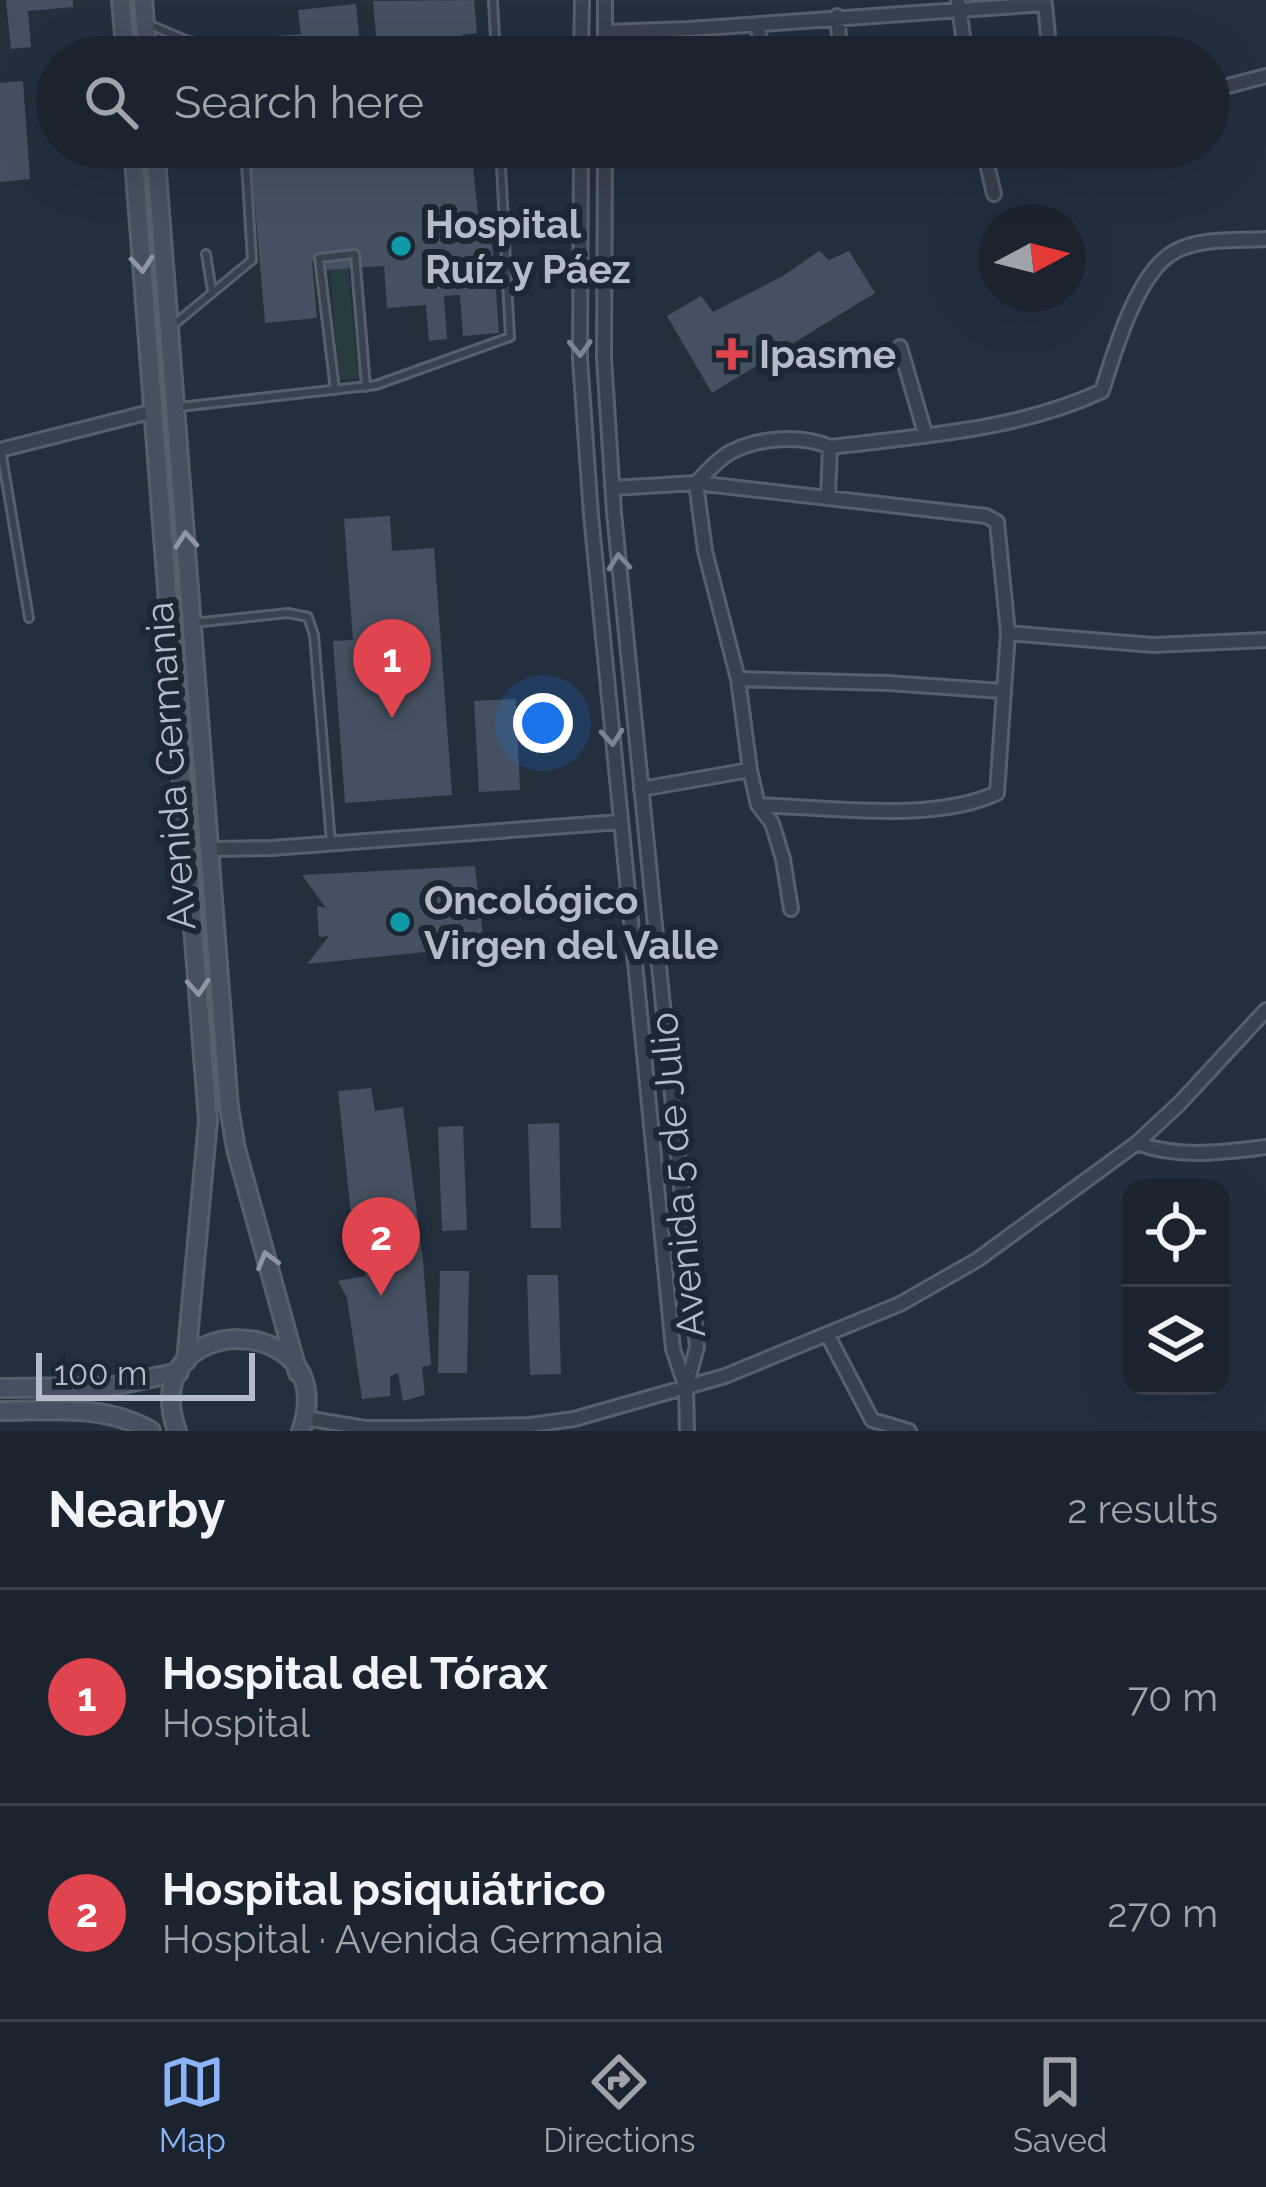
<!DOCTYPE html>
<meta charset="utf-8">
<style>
:root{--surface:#1b232e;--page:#242b36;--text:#f1f3f6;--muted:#a0a4aa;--line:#39404a;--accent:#8ab4f8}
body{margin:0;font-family:Raleway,sans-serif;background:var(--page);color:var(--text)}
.controls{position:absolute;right:36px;bottom:36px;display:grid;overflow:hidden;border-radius:24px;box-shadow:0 12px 48px #0002}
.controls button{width:108px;height:108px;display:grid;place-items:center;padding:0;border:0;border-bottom:3px solid var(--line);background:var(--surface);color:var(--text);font:60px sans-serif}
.compass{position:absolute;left:978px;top:204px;width:108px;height:108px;border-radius:50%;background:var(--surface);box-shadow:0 12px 48px #0002;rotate:83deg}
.scale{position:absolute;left:36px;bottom:30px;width:219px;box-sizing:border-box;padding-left:12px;border:6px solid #b4bcc9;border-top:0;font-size:33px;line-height:42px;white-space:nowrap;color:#b4bcc9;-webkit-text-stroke:9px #1d2633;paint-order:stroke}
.you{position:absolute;left:543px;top:723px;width:42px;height:42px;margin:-30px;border:9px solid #fff;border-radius:50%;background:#1a73e8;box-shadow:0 0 0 18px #1a73e833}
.badge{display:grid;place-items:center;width:78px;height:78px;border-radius:50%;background:var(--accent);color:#fff;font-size:39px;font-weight:700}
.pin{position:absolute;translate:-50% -99px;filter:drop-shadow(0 3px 6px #0008)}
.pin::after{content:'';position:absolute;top:63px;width:42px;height:36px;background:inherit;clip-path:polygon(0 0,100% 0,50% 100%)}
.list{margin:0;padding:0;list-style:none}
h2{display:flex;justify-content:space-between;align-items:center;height:156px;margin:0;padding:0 48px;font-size:51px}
h2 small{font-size:39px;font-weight:400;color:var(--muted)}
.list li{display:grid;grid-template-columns:78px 1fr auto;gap:36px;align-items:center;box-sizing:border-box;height:216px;padding:0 48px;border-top:3px solid var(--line)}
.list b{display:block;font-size:45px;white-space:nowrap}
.list p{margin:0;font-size:39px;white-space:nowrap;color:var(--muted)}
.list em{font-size:39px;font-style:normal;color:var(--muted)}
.icon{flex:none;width:66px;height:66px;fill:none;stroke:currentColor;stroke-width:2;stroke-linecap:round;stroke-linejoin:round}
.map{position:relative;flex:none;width:1266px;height:1431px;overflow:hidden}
.search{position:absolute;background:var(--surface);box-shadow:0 12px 48px #0002;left:36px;right:36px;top:36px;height:132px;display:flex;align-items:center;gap:30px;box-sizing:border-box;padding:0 42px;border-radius:66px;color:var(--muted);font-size:45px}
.sheet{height:588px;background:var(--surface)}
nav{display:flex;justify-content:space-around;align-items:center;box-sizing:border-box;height:168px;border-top:3px solid var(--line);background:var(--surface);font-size:33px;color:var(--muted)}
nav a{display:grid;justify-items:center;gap:6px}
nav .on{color:var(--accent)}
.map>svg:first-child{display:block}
</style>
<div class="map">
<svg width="1266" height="1431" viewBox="0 0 1266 1431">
<rect width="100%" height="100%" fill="#242f3e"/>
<!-- green -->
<path fill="#263c3f" d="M 348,265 L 358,378 L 339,380 L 330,267 Z"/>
<!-- building -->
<path fill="#455162" d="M 6,0 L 73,0 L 73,7 L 28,11 L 31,47 L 11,49 Z
M 474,0 L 477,33 L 461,35 L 463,57 L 378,57 L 373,1 Z
M 356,4 L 361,57 L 242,57 L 240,39 L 301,34 L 298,10 Z
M 23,81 L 30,179 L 0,182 L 0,83 Z
M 250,147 L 471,147 L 479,223 L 491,229 L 499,333 L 463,336 L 460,295 L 444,296 L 447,339 L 429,341 L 426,305 L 387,308 L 384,266 L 326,270 L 326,260 L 312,261 L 317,318 L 265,323 Z
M 819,251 L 829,260 L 849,251 L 875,293 L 712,393 L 667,316 L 701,296 L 713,312 L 783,276 Z
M 390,516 L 392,551 L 434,548 L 452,795 L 345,803 L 333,641 L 353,640 L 344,519 Z
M 516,699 L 520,790 L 479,792 L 474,701 Z
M 475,866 L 484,946 L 307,964 L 329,936 L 319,937 L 317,906 L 326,908 L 302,875 Z
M 371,1088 L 375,1111 L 403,1107 L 423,1260 L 431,1365 L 422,1367 L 425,1395 L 403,1401 L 398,1373 L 390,1376 L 390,1396 L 362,1399 L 347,1298 L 338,1281 L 365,1276 L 364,1264 L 356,1262 L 338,1091 Z
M 559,1123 L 561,1228 L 531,1228 L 528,1124 Z
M 463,1126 L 467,1230 L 442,1231 L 438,1127 Z
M 440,1271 L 469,1271 L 467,1373 L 438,1373 Z
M 527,1275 L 558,1275 L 561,1374 L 530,1375 Z"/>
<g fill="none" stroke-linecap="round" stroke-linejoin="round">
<!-- lane casing -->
<g stroke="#565f6c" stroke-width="12">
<path id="lane" d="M 493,0 L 496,57
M 148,24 L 226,57
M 191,41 L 191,57
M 206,254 L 212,291
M 171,327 L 252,260 L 245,147
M 335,390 L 319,258 L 355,254 L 366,387
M 179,407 L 376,385 L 510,337 L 500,147
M 1,450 L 29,618
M 193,623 L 288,613 L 308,617 L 314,635 L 331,843"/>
</g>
<!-- street casing -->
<g stroke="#565f6c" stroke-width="18">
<path id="street" d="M 958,0 L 966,57
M 837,16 L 841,57
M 758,24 L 761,57
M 605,32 L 689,29 L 1045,4 L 1050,57
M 581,57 L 582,0
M 605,57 L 605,0
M 1209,91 L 1266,76
M 581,147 L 580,359 L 591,515 L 673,1349 L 686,1388 L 687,1431
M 605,147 L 604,358 L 614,513 L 697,1347 L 686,1387
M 772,147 L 795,156 L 820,147
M 983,147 L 994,194
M 900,347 L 925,433
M 0,450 L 154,411
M 613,488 L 696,483 L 986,516 L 997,522 L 1008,633 L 997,793 C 933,823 829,807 758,805
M 828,498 L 830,447
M 1008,633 L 1153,645 L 1266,640
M 738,679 L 888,683 L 1002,691
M 641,789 L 750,770
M 210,849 L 271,848 L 620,822
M 791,909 L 783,859 L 772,823 L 758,805 L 750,770 L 738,679 L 705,551 L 696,483 C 707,472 720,457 733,451 C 761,437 803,435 830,447 C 921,436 1019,430 1102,391 C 1114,353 1137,272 1174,252 C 1201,237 1236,241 1266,239
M 1137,1143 C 1178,1159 1224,1152 1266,1147
M 827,1334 L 872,1420 L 909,1431
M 305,1418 L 365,1428 L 411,1428 L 530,1425 L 574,1419 L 725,1376 L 900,1304 L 977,1260 L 1137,1143 L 1180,1103 L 1266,1010"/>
</g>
<!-- secondary casing -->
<g stroke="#565f6c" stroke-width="22">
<path id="secondary" d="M 121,0 L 126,57
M 143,0 L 148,57
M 133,147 L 208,1121 L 186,1361
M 155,147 L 229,1107 L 236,1149 L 298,1373
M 0,1388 L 109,1387 L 179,1372
M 0,1411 C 52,1411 105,1404 151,1431
M 177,1431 C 133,1308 344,1309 301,1431"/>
</g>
<!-- lane -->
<use href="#lane" stroke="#38414e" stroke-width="6"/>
<!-- street -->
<use href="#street" stroke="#38414e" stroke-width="12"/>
<!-- secondary -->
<use href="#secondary" stroke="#465061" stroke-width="16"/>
</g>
<!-- one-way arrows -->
<defs><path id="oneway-chevron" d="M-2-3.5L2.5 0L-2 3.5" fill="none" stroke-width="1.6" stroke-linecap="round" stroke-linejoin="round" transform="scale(3)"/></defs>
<g stroke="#8e96a5">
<use href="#oneway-chevron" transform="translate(142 264) rotate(85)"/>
<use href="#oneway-chevron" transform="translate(186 540) rotate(-95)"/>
<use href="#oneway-chevron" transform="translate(198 987) rotate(86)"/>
<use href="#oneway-chevron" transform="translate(267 1260) rotate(-106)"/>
</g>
<g stroke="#7c8592">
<use href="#oneway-chevron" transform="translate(580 348) rotate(88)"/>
<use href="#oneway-chevron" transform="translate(619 562) rotate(-95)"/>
<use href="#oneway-chevron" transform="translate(612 737) rotate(85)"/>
</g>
<!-- markers -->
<g fill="#0f9aa8" stroke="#1d2633" stroke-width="4.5">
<circle cx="401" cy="246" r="12"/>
<circle cx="400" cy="922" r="12"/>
</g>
<path fill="#e0444e" stroke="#1d2633" stroke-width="4.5" d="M726 336h12v12h12v12h-12v12h-12v-12h-12v-12h12z"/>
<g text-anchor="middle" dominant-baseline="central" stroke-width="12" stroke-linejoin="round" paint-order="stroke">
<!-- poi labels -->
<g font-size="39" font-weight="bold" fill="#b4bcc9" stroke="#1d2633" text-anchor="start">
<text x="425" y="224">Hospital<tspan x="425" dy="45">Ruíz y Páez</tspan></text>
<text x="759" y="354">Ipasme</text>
<text x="424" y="900">Oncológico<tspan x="424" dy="45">Virgen del Valle</tspan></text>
</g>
<!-- street labels -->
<g font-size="39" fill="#b4bcc9" stroke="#1d2633">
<text transform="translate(170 766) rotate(-94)">Avenida Germania</text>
<text transform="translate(677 1175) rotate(-95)">Avenida 5 de Julio</text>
</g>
</g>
</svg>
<div class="controls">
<button><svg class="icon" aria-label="locate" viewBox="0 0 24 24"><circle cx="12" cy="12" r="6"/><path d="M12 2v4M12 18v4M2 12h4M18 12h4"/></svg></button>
<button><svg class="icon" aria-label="layers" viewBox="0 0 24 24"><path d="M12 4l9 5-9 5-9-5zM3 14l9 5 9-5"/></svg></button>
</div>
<svg class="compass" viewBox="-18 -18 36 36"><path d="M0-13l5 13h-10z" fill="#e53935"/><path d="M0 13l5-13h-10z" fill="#a0a4aa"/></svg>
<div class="scale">100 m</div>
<div class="you"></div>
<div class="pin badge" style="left:392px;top:718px;background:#e0444e">1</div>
<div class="pin badge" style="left:381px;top:1296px;background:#e0444e">2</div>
<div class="search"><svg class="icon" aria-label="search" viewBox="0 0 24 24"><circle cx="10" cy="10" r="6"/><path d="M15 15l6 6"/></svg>Search here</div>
</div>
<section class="sheet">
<h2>Nearby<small>2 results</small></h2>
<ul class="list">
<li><span class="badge" style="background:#e0444e">1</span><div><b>Hospital del Tórax</b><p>Hospital</p></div><em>70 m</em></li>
<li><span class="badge" style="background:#e0444e">2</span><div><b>Hospital psiquiátrico</b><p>Hospital · Avenida Germania</p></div><em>270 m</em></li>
</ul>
</section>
<nav>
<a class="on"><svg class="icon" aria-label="map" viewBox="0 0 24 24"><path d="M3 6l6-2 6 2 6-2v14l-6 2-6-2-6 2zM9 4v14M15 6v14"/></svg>Map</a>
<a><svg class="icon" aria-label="directions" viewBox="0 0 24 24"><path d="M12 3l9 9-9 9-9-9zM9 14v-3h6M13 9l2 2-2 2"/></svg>Directions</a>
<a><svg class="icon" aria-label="saved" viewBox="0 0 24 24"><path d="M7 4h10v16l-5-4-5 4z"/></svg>Saved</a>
</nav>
